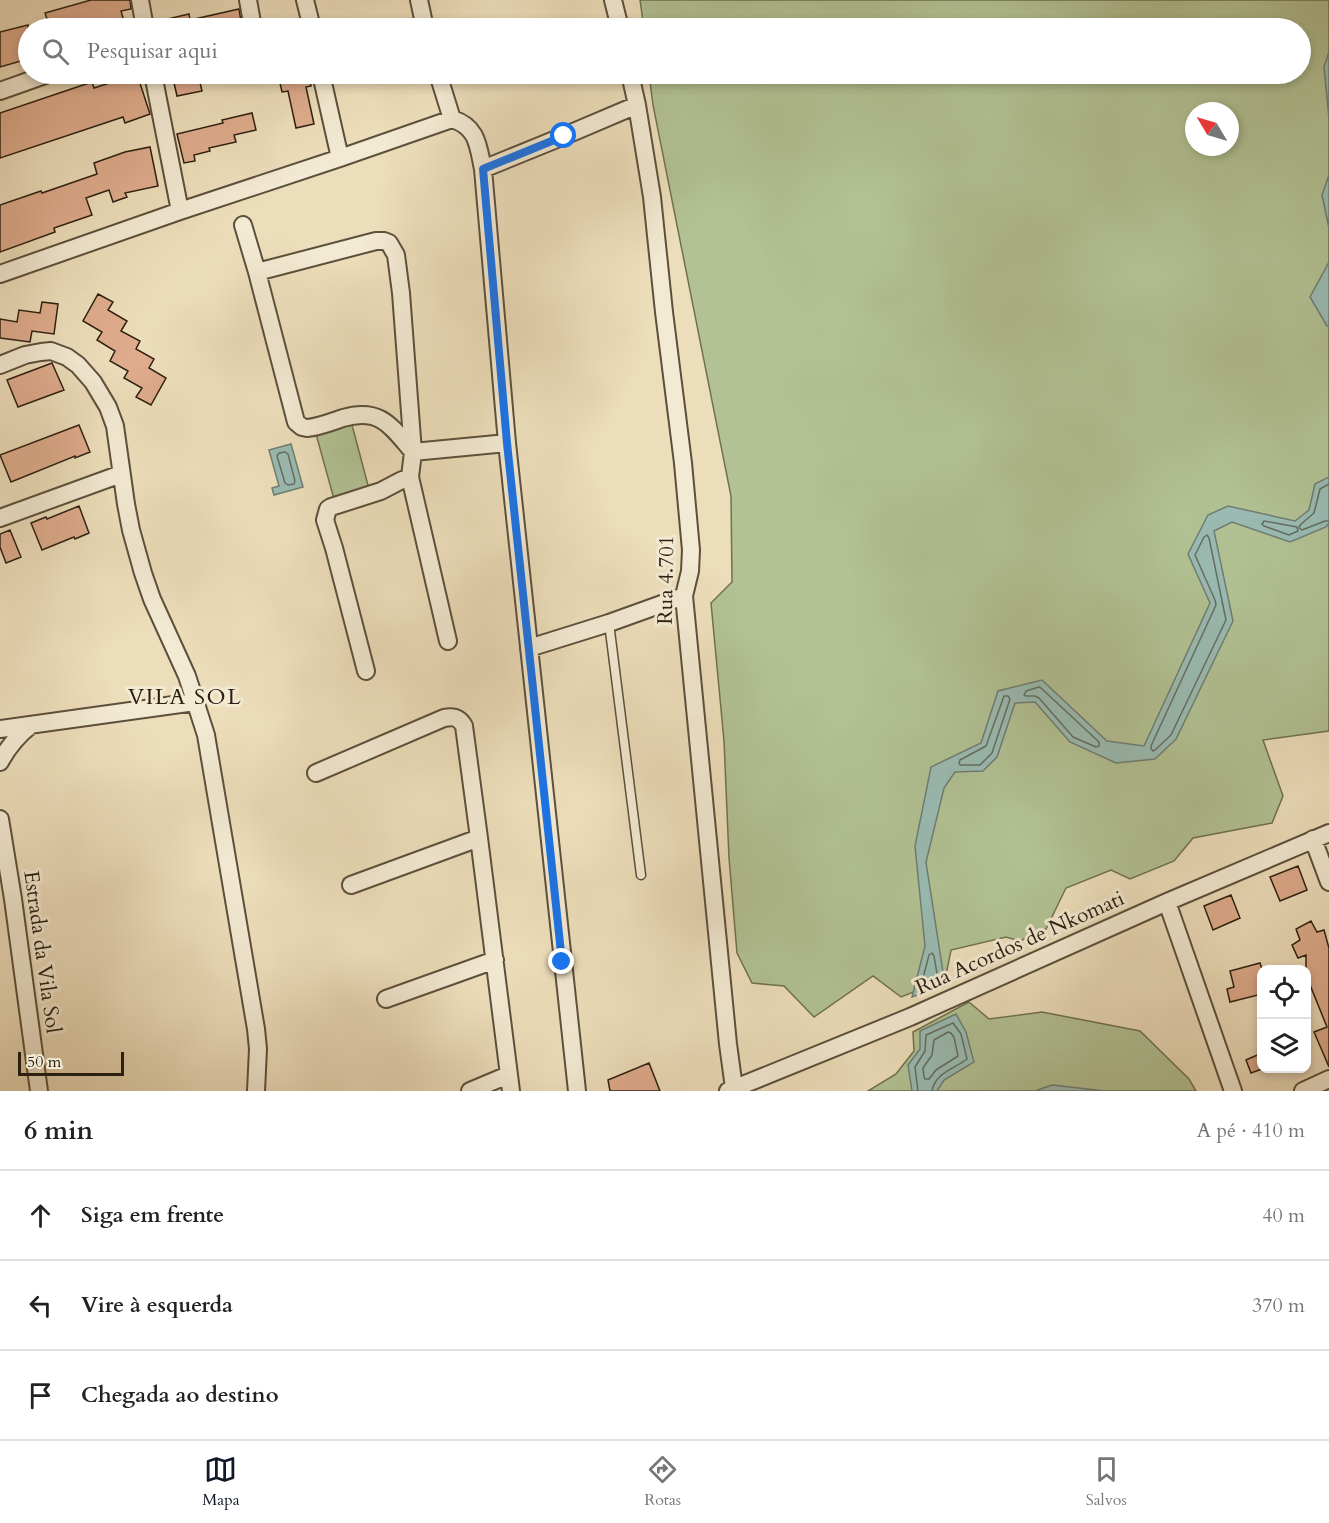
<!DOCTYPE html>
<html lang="pt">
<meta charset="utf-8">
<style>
:root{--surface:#fff;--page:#f2f2f2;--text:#222;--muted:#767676;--line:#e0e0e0;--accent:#111827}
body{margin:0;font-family:Cardo,serif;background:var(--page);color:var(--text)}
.controls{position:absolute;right:18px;bottom:18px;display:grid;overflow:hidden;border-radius:12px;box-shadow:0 3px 9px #0003}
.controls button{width:54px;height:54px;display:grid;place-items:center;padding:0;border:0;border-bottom:2px solid var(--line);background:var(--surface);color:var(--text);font:30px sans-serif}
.compass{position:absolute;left:1185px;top:102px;width:54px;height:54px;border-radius:50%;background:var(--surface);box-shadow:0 3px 9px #0003;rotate:308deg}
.scale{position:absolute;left:18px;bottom:15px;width:106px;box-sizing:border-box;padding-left:6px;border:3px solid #2c2011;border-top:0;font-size:16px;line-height:21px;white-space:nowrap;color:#2c2011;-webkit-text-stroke:4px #f3ead3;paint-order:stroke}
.stop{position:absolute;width:18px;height:18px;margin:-14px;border:4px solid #1a73e8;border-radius:50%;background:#fff}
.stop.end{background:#1a73e8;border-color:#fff;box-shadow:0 2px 6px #0008}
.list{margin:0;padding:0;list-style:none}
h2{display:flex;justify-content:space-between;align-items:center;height:78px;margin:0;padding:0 24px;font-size:26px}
h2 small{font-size:20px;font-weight:400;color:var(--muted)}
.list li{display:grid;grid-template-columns:39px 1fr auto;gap:18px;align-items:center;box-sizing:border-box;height:90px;padding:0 24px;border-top:2px solid var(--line)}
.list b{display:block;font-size:22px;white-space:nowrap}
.list em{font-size:20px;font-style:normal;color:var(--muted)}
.icon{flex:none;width:33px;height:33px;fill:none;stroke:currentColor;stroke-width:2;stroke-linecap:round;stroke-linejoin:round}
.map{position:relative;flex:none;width:1329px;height:1091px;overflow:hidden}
.search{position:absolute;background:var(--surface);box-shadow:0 3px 9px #0003;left:18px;right:18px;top:18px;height:66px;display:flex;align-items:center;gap:15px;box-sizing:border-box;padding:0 21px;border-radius:33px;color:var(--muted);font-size:22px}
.sheet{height:348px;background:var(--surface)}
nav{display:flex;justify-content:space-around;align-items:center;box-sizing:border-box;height:84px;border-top:2px solid var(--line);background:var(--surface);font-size:16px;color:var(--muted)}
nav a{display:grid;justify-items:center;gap:3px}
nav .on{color:var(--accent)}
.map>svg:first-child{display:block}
</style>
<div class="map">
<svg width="1329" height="1091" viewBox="0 0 1329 1091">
<rect width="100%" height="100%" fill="#eddebb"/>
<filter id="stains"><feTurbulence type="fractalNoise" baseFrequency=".00333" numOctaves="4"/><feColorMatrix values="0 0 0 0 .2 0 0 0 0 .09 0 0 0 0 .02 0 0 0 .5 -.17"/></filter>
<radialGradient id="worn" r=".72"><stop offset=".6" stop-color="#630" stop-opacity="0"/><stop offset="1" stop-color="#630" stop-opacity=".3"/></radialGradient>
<!-- green -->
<path fill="#b2c294" stroke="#6f7152" stroke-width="1.5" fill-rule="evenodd" d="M 640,0 L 1329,0 L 1329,731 L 1263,740 L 1283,796 L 1272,823 L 1193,838 L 1174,861 L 1130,879 L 1111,870 L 1066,888 L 1046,929 L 1020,941 L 1006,937 L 951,950 L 945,980 L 901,997 L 873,976 L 814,1017 L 784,986 L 752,983 L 737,953 L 729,858 L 724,741 L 711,603 L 732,582 L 731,496 L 653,105 L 649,74 L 1300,74 L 1300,28 L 644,28 ZM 1194,111 L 1230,111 L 1230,147 L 1194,147 Z
M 352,425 L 369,489 L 334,499 L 316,434 Z
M 969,1002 L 989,1019 L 1042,1012 L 1140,1031 L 1189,1079 L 1196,1091 L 868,1091 L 896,1074 L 914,1051 L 913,1032 Z"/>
<!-- water -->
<path fill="#9abcb4" stroke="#6e7e73" stroke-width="1.5" d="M 1329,52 L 1329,118 L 1324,67 Z
M 1329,175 L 1329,228 L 1322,195 Z
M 1329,262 L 1329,326 L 1327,326 L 1310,297 Z
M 291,444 L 303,487 L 274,495 L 272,488 L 279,486 L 269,450 Z
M 1329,477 L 1329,523 L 1326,527 L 1290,542 L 1232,522 L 1214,531 L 1233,621 L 1176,739 L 1155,759 L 1116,763 L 1070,742 L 1035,702 L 1015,703 L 997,757 L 983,771 L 955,772 L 944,788 L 926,862 L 945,985 L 912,997 L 925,946 L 915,846 L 931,767 L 981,743 L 998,691 L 1042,680 L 1107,741 L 1144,746 L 1210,603 L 1188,554 L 1208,515 L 1228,506 L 1295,521 L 1309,510 L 1315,484 Z
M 956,1014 L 966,1032 L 974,1062 L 944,1080 L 937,1091 L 912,1091 L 908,1065 L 920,1049 L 920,1031 Z
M 1052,1085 L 1105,1091 L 1035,1091 Z"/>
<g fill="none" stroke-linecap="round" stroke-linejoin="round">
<!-- shore -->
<path stroke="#636e62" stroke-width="1.5" d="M 285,452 L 288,454 L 295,481 L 294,484 L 288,485 L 285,483 L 277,456 L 279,453 Z
M 1329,484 L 1320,489 L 1314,513 L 1300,525 L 1299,528 L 1302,530 L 1325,521 L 1329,521
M 1264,521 L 1297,527 L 1298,531 L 1289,535 L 1264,526 L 1262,524 Z
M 1207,535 L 1209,538 L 1226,620 L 1171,735 L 1155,750 L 1153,751 L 1151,749 L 1151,746 L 1216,605 L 1215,600 L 1195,555 L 1204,537 Z
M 1039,687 L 1041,688 L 1099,742 L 1099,746 L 1096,747 L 1073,737 L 1039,698 L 1035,696 L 1026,696 L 1024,695 L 1026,691 Z
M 1004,696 L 1008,696 L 1010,699 L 992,753 L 980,765 L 960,765 L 959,763 L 960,760 L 986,746 Z
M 932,953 L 934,956 L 938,980 L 936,982 L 924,986 L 922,982 L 929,955 Z
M 948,1032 L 951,1033 L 954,1037 L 958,1056 L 936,1070 L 929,1079 L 925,1079 L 924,1077 L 923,1068 L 932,1055 L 934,1040 Z
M 918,1091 L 915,1067 L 925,1051 L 926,1035 L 953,1023 L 961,1034 L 967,1059 C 954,1069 935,1073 932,1091"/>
</g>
<!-- building -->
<path fill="#dfac8d" stroke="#2c2011" stroke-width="1.5" d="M 91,0 L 130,0 L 131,9 L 121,11 L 126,28 L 50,28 L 45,13 Z
M 239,9 L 242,28 L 155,28 L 155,22 L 189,14 L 190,20 Z
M 28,25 L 28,59 L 0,67 L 0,32 Z
M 137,74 L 150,114 L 125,123 L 123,117 L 0,158 L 0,113 L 92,82 L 94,88 Z
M 172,74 L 198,74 L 202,91 L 177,96 Z
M 278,74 L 309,74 L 311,86 L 306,87 L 314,124 L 296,128 L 288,91 L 282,92 Z
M 252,113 L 256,130 L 234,135 L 236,142 L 209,148 L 210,151 L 194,155 L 195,161 L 184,163 L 177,134 L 223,123 L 222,120 Z
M 150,147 L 158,186 L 125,193 L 127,197 L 113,202 L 109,190 L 86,198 L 92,215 L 54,228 L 55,232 L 0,252 L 0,205 L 41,191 L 42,193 L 97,174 L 94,163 L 125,152 Z
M 98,294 L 113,302 L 108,310 L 127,321 L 121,331 L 140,341 L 136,349 L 154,359 L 149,368 L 166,378 L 151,405 L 136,397 L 142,388 L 124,378 L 128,371 L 110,361 L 115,351 L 97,340 L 102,332 L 83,321 Z
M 42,302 L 58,304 L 54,334 L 32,331 L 30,342 L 0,338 L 0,319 L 17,322 L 19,310 L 40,313 Z
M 52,363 L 64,390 L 18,407 L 7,380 Z
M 79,425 L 90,452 L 75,458 L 75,456 L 11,482 L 0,455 Z
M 79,506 L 89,533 L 75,539 L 74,537 L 42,550 L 31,523 L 46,517 L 47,519 Z
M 10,530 L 21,557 L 6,563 L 0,547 L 0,534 Z
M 1298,866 L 1307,890 L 1280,901 L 1270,877 Z
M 1231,895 L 1240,918 L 1213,930 L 1204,906 Z
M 1311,921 L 1317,932 L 1324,930 L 1329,948 L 1329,1067 L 1314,1032 L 1327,1027 L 1306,975 L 1306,955 L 1298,958 L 1292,945 L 1300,940 L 1296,929 Z
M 1260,963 L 1262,969 L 1262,994 L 1230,1002 L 1227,989 L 1234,987 L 1230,971 Z
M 1262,1053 L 1262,1069 L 1251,1073 L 1246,1060 Z
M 649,1063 L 660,1091 L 610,1091 L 608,1080 Z"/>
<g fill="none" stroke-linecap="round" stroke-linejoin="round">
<!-- service casing -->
<g stroke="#5c503c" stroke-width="11">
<path id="service" d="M 609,623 L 641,875"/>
</g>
<!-- minor casing -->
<g stroke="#5c503c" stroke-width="20">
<path id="minor" d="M 140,0 L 145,28
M 248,0 L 253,28
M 305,0 L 312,28
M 419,0 L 425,28
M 613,0 L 620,28
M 153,74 L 180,211
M 321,74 L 340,158
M 438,74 L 452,119
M 630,74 L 637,105 L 652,197 L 664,312 L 683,463 L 691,550 L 690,571 L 684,596 L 728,1044 L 734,1088
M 0,91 L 48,74
M 483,169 L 564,136 L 637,105
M 243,225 L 257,272 L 296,422 L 302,427 L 307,428 C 319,427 331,422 343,418 C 380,407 391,426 413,452
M 257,272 L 376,241 L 384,241 L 389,243 L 396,255 L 401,293 L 413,452 L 410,477 L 400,481 L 381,491 L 331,507 L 328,509 L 325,520 L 334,548 L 366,671
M 0,274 L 180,211 L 340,158 L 452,119 C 478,127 478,146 483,169 L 507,443 L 577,1091
M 0,365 L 25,355 L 41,352 L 51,351 L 67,357 L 78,365 L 93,382 L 108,407 L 115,426 L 126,504 L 131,530 L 143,573 L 152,599 L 187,676 L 206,735 L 256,1029 L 258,1049 L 256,1091
M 413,452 L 507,443
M 410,477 L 448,641
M 0,518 L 121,474
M 529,648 L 609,623 L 684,596
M 0,729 L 195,702
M 0,762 C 8,747 17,736 31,725
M 316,773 L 444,718 C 453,716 459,717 464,726 L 479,838 L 511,1091
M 0,819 L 13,899 L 39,1091
M 1313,839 L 1329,882
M 351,885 L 479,838
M 1167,902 L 1233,1091
M 386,999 L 495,960
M 470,1091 L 508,1075
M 728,1091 L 910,1017 L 1167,902 L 1329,833
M 1303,1091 L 1329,1079"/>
</g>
<!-- service -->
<use href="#service" stroke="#f3ead3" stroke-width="8"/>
<!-- minor -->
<use href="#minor" stroke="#f3ead3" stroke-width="16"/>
</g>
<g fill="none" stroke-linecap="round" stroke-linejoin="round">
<!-- route -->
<path stroke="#1a73e8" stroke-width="8" d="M 562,962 L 507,443 L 483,169 L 564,136"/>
</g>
<g text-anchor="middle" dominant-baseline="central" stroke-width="6" stroke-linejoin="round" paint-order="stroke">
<!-- street labels -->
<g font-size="21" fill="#2c2011" stroke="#f3ead3">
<text transform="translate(666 580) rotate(-89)">Rua 4.701</text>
<text transform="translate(1020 943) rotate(-24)">Rua Acordos de Nkomati</text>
<text transform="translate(42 952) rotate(82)">Estrada da Vila Sol</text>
</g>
<!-- neighbourhood labels -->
<g font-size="22" letter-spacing="1.5" fill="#2c2011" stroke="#f3ead3">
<text x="185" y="697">VILA SOL</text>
</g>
</g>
<rect width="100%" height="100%" filter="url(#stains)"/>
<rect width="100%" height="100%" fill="url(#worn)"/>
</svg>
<div class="controls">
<button><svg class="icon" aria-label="locate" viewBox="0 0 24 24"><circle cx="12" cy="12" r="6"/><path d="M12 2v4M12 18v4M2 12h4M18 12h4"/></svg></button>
<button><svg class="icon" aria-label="layers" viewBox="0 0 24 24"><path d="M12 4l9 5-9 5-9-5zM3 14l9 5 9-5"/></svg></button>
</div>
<svg class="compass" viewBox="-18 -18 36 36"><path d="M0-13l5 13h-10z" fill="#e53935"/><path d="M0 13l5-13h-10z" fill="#767676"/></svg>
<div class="scale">50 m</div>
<div class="stop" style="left:564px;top:136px"></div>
<div class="stop end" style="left:562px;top:962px"></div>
<div class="search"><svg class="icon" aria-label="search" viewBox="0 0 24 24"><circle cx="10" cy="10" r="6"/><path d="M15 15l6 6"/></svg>Pesquisar aqui</div>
</div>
<section class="sheet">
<h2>6 min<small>A pé · 410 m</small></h2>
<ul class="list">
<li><svg class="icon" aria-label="ahead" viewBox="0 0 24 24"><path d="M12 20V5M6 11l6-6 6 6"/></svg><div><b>Siga em frente</b></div><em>40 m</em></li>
<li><svg class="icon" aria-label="left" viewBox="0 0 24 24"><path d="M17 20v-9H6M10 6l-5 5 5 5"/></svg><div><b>Vire à esquerda</b></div><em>370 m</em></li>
<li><svg class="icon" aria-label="arrive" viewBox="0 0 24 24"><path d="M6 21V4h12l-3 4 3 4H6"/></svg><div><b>Chegada ao destino</b></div></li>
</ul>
</section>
<nav>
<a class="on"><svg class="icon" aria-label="map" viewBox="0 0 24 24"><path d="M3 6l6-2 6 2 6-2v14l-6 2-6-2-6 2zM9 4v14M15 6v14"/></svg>Mapa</a>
<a><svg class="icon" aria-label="directions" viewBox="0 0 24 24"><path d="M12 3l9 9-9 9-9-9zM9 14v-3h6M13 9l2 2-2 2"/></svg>Rotas</a>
<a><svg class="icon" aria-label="saved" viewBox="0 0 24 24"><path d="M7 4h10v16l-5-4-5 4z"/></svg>Salvos</a>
</nav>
